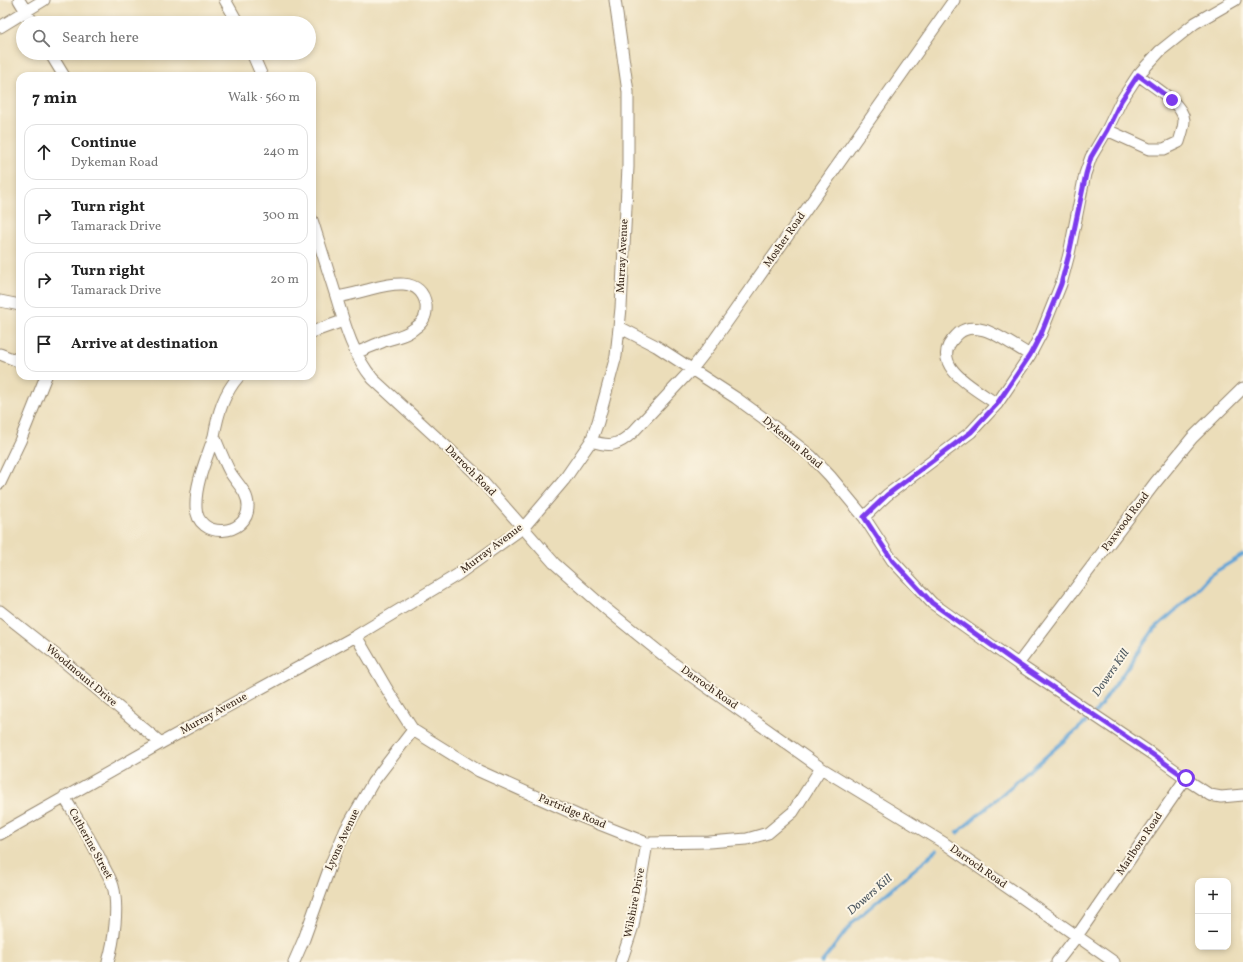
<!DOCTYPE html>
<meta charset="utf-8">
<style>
:root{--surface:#fff;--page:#f6f6f6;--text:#222;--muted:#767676;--line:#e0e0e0}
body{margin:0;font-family:Vollkorn,serif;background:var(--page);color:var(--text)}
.controls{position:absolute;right:12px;bottom:12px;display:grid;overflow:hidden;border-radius:8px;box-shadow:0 2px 6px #0003}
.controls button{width:36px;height:36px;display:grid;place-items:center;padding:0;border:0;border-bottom:1px solid var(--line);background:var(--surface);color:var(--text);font:20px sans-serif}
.stop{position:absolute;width:12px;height:12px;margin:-9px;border:3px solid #7c3aed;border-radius:50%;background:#fff}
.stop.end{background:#7c3aed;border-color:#fff;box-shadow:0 1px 4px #0008}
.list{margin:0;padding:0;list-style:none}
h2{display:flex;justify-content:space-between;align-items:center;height:52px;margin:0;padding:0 16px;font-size:17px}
h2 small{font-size:13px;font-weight:400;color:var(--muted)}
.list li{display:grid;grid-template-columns:26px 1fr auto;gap:12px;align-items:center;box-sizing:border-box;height:56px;margin:0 8px 8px;padding:0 8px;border:1px solid var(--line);border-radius:12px}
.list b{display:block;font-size:15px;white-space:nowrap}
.list p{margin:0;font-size:13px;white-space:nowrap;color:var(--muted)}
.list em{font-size:13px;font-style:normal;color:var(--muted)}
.icon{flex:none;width:22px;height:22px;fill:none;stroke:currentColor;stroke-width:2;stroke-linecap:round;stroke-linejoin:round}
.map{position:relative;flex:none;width:1243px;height:962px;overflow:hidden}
.search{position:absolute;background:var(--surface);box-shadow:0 2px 6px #0003;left:16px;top:16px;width:300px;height:44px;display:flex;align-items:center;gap:10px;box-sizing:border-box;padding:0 14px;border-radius:22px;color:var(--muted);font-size:15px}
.panel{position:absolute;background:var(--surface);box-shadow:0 2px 6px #0003;left:16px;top:72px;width:300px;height:308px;border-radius:12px}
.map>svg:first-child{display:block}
</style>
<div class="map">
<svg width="1243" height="962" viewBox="0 0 1243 962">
<rect width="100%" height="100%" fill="#fcf5e5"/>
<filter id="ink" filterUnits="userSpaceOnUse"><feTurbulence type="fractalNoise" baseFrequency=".025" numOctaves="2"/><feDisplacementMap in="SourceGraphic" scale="8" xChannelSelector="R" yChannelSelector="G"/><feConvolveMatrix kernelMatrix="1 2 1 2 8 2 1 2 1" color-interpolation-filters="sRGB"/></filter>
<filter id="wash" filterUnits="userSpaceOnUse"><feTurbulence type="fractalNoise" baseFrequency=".012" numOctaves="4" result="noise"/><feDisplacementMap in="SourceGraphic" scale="16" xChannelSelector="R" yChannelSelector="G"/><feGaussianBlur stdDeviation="0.9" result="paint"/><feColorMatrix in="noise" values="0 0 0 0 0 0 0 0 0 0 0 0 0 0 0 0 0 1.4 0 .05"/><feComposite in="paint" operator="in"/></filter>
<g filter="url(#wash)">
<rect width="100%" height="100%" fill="#ebddb9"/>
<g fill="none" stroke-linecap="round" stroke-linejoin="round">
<!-- stream -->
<path stroke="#62a4d6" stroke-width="3.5" d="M 957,833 L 1094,715 L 1154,629 L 1185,602 L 1210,575 L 1243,555
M 822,962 L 854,921 L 937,850"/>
</g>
</g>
<g filter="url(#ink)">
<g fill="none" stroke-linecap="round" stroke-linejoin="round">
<!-- minor casing -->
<g stroke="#93846c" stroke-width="13">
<path id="minor" d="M 19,0 L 33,23
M 225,0 L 238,23
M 0,27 L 44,0
M 50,53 L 64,76
M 252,53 L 262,76
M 1107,130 L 1149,149 L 1164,149 L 1179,142 C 1181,135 1184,128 1184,120 C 1183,103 1151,85 1138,75
M 312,220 C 320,245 328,271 336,296 C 345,326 353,355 373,379 L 474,472 L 554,563 L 606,609 L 673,663 L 821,768 L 944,843 L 1114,962
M 337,297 C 347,295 357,293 367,290 C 386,285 421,274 426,305 C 427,315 424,322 415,328 C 407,335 395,338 384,341 C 375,345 365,349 356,353
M 0,301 L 20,305
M 619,327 L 656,346 L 736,398 L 762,417 L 811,456 L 830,476 L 864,517 L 892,560 L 932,603 L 1018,664 L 1152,754 L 1186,778 L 1187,780 L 1210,795 L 1221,797 L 1243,795
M 312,332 L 343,321
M 0,354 L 20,362
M 997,404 C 976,389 926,365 956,336 C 964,327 973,327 984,330 C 996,333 1018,348 1030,355
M 214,436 C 219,448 224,461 230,472 C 237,484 248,492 248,506 C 249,536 197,541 196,507 C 195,483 207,458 214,436 Z
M 214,436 C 218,413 224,393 239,376
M 591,441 C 610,447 618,446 633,432 L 692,369 L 710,346 L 954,0
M 0,483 L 20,441 L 46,376
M 864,517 L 887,495 L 971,432 L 997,404 L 1030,355 L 1041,334 L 1061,284 L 1069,254 L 1085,174 L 1091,157 L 1107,130 L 1121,101 L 1138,75 L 1160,51 L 1195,23 L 1235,0
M 0,611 L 61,659 L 161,743
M 356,636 L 388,691 L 413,730 L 479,771 L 579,816 L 647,843 L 709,842 L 747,839 L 768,833 L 793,812 L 821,768
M 1018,664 L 1155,483 L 1192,438 L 1243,388
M 64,797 C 78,820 93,842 104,867 C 107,873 111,879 113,886 C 119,907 114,942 108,962
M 0,834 L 161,743 L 356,636 L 457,575 L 524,527 L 564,480 L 591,441 L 598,422 L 616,356 L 621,308 L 628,167 L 628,92 L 615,0
M 294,962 L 304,939 L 332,861 L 346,829 L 373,782 L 413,730
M 621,962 L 633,926 L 647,843
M 1057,962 L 1077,936 L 1186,778"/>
</g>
<!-- minor -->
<use href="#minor" stroke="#fff" stroke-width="11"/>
</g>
</g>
<g fill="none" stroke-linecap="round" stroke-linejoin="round" filter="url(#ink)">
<!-- route -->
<path stroke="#7c3aed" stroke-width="5" d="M 1172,100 L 1138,75 L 1121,101 L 1107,130 L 1091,157 L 1086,174 L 1069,254 L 1061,284 L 1041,334 L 1030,355 L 997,404 L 971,432 L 887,495 L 864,517 L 892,560 L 932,603 L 1018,664 L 1152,754 L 1186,778"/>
</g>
<g text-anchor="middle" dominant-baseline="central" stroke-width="4" stroke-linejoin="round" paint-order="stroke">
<!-- street labels -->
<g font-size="11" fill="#3b2a1e" stroke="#fcf5e5">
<text transform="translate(785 240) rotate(-55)">Mosher Road</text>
<text transform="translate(623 256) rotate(-87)">Murray Avenue</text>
<text transform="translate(792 443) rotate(40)">Dykeman Road</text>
<text transform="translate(470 471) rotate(45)">Darroch Road</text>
<text transform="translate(1126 522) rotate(-53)">Paxwood Road</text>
<text transform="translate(492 549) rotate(-37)">Murray Avenue</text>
<text transform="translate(81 676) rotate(40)">Woodmount Drive</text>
<text transform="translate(709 688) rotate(35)">Darroch Road</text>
<text transform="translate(214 714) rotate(-29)">Murray Avenue</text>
<text transform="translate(572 812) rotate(23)">Partridge Road</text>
<text transform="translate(343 840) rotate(-65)">Lyons Avenue</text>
<text transform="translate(90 844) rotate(61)">Catherine Street</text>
<text transform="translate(1140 844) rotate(-56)">Marlboro Road</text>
<text transform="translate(978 867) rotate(35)">Darroch Road</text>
<text transform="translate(635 903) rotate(-79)">Wilshire Drive</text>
</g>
<!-- water labels -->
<g font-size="12" font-style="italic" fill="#49555e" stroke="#fcf5e5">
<text transform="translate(1111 673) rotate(-55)">Dowers Kill</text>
<text transform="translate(870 895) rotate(-41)">Dowers Kill</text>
</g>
</g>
</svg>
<div class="controls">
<button>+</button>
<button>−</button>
</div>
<div class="stop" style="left:1186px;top:778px"></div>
<div class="stop end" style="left:1172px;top:100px"></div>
<div class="search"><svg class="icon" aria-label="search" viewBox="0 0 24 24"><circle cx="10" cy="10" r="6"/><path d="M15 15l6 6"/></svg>Search here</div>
<section class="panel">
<h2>7 min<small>Walk · 560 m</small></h2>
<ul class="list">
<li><svg class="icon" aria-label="ahead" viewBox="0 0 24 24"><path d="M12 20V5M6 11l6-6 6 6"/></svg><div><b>Continue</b><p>Dykeman Road</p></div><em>240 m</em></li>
<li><svg class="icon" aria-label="right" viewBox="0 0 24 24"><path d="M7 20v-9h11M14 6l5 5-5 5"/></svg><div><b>Turn right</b><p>Tamarack Drive</p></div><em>300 m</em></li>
<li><svg class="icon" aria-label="right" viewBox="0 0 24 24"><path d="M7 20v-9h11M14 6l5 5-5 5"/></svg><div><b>Turn right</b><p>Tamarack Drive</p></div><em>20 m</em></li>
<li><svg class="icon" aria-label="arrive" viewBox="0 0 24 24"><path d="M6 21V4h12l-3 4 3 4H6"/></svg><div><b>Arrive at destination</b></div></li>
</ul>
</section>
</div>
